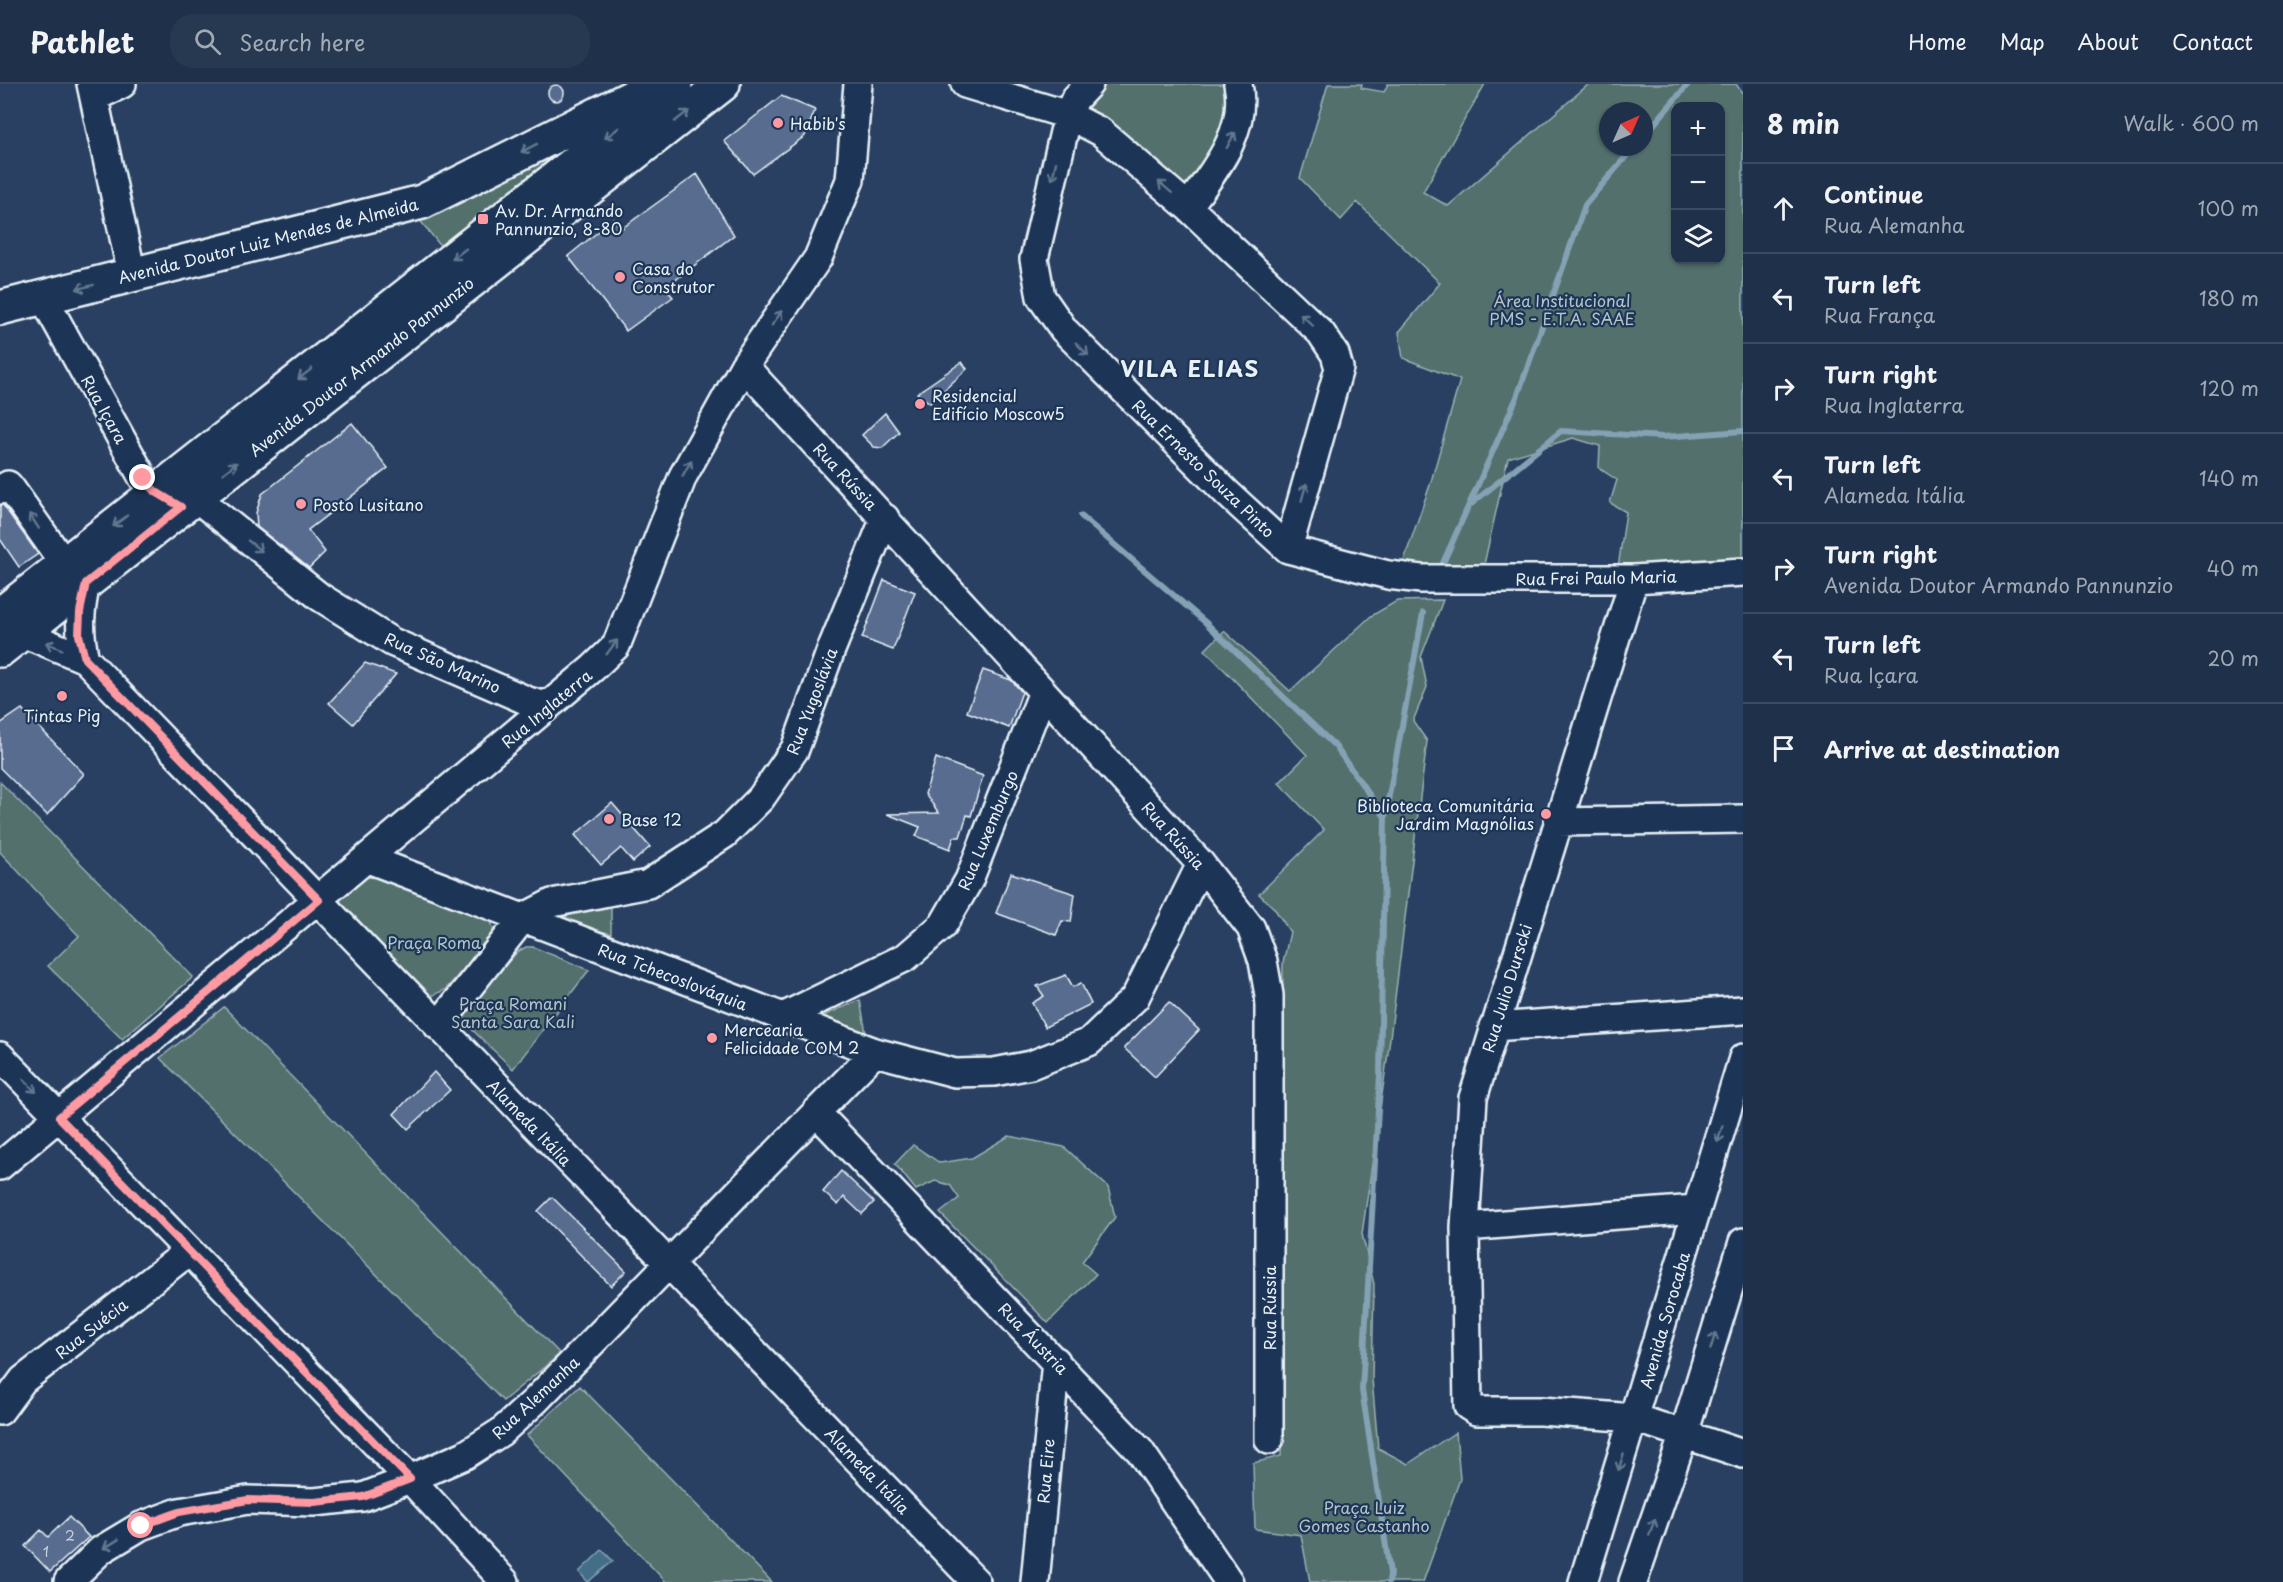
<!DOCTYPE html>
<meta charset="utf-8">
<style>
:root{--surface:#1f304a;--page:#273851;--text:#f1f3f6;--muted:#a1a9b5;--line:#3c4b62}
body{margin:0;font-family:"Playpen Sans",sans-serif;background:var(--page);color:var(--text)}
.controls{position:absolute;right:18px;top:18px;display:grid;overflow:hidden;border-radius:12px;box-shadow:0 2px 4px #0004}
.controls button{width:54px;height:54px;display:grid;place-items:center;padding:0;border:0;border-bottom:2px solid var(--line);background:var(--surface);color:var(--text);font:30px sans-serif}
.compass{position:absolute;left:1599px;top:18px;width:54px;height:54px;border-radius:50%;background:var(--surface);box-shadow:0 2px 4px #0004;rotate:45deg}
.stop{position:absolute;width:18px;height:18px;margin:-14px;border:4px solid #ff9aa2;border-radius:50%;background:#fff}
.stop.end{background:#ff9aa2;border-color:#fff;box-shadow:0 2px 6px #0008}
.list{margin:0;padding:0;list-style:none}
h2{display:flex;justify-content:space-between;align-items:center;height:78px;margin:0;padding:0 24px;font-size:26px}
h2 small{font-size:20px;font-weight:400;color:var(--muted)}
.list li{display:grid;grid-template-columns:39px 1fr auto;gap:18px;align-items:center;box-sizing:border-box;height:90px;padding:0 24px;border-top:2px solid var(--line)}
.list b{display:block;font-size:22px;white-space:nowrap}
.list p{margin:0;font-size:20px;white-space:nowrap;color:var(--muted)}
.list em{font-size:20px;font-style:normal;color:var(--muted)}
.icon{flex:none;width:33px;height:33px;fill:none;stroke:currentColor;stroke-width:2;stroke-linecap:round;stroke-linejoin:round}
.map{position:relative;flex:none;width:1743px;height:1498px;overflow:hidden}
header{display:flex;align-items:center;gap:36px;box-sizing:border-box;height:84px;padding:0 30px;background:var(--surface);border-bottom:2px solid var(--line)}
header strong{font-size:28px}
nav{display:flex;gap:33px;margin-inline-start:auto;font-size:21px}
.search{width:420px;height:54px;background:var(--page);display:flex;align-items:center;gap:15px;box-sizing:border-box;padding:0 21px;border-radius:24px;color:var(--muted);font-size:22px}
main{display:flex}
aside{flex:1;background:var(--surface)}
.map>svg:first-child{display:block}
</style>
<header>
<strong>Pathlet</strong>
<div class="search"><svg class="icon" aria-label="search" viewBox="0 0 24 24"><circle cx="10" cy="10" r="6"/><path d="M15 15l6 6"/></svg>Search here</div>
<nav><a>Home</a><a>Map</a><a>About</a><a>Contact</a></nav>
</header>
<main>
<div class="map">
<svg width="1743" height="1498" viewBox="0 0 1743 1498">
<rect width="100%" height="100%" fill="#294062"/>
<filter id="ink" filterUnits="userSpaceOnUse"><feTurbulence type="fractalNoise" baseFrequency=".0167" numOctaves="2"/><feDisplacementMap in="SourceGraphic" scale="12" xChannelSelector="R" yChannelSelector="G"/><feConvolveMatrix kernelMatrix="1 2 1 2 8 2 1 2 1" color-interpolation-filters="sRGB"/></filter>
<g filter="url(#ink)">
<!-- green -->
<path fill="#526f6d" stroke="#9db0b2" stroke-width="1.5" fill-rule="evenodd" d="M 1103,0 L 1233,0 L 1234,42 L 1189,114 L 1083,24 Z
M 1328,0 L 1362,0 L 1361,4 L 1384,8 L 1388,0 L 1485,0 L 1423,108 L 1448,122 L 1589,0 L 1736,0 L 1743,10 L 1743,475 L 1618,484 L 1626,428 L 1610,419 L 1617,396 L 1599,384 L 1600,362 L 1573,354 L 1508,374 L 1483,485 L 1401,485 L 1430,401 L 1460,296 L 1403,274 L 1399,248 L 1440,199 L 1357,118 L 1341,136 L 1300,94 ZM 1676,22 L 1720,22 L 1720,176 L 1676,176 ZM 1608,27 L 1644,27 L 1644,63 L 1608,63 Z
M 615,32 L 443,165 L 418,134 Z
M 1443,516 L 1421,573 L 1427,603 L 1413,637 L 1427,657 L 1389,962 L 1362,1150 L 1374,1200 L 1372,1295 L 1378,1364 L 1408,1380 L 1456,1348 L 1460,1395 L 1423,1498 L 1310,1498 L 1301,1451 L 1255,1445 L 1253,1379 L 1281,1372 L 1282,959 L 1283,879 L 1290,848 L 1274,824 L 1259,810 L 1324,746 L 1279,699 L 1307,671 L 1205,566 L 1224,547 L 1290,607 L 1371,532 L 1397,517 Z
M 0,698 L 193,893 L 122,955 L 48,882 L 79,852 L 0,768 Z
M 367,793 L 377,794 L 491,837 L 495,850 L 445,906 L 431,912 L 341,819 L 339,813 L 358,795 Z
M 611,817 L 611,850 L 553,833 Z
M 526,863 L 533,863 L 589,886 L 513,985 L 460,934 L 517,868 Z
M 860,916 L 866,949 L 818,934 Z
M 224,923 L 560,1270 L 503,1317 L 160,974 Z
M 1009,1052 L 1064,1063 L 1108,1103 L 1115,1133 L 1082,1178 L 1096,1190 L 1048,1239 L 940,1129 L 959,1114 L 950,1101 L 935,1097 L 916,1106 L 895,1080 L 913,1061 L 940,1079 L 972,1074 Z
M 580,1302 L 772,1498 L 666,1498 L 527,1351 Z"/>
<!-- water -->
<path fill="#426e87" stroke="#84a2b4" stroke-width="1.5" d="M 602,1466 L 613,1477 L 588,1498 L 579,1488 Z"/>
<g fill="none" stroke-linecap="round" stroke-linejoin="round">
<!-- stream -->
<path stroke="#84a2b4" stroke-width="6" d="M 1644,52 L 1688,0
M 1470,421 L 1561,347 L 1663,353 L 1743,347
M 1081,432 L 1205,538 L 1335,662 L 1385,733
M 1439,488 L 1517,313 L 1585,121 L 1634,63
M 1389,1498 L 1390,1489 L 1362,1306 L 1380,990 L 1385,733 L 1423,529"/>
</g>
<!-- building -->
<path fill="#586c90" stroke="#e8f1f8" stroke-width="1.5" d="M548 9a8 8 0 1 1 16 0a8 8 0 1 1-16 0Z
M 781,12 L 815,26 L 805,52 L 753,90 L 724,57 Z
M 697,90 L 734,151 L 665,204 L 673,213 L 626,247 L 568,172 L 614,135 L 621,145 Z
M 962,278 L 967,285 L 930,319 L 917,309 Z
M 885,329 L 899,348 L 882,364 L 874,363 L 862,351 Z
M 352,339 L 388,384 L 308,446 L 325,468 L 309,484 L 257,443 L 256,429 L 262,410 Z
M 3,421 L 38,470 L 19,483 L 0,455 L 0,422 Z
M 884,496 L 915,508 L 893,566 L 862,554 Z
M 365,579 L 396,590 L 353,640 L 329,619 Z
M 983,586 L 1011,596 L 1022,608 L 1009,644 L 967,628 Z
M 22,625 L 84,690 L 47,731 L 0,684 L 0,640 Z
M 936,674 L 983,692 L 971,732 L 967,731 L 960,753 L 954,753 L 950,765 L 916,752 L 920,743 L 887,730 L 939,729 L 925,710 Z
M 612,719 L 650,763 L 633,778 L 621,764 L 601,781 L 575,751 Z
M 1011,789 L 1075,810 L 1071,838 L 1062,837 L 1056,851 L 996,829 Z
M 1066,891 L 1073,903 L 1081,899 L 1091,920 L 1045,943 L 1032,919 L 1044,912 L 1037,902 Z
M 1169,918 L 1199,946 L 1155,993 L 1124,964 Z
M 434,988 L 450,1006 L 408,1045 L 394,1030 Z
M 841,1087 L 874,1118 L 862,1130 L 844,1113 L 838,1121 L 823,1108 Z
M 552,1113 L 626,1187 L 611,1202 L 538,1127 Z
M 69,1433 L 89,1453 L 50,1488 L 25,1462 L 41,1446 L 48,1453 Z"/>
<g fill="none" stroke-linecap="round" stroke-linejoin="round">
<!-- minor casing -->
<g stroke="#e8f1f8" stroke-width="32">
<path id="minor" d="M 91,0 L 132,191
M 965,0 L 1068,31 L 1101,48 L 1188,123 L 1321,249 L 1335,270 L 1339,284 L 1288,465
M 1089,0 L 1075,15 L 1068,31 L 1034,175 L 1041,213 L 1064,246 L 1227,409 L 1288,465 L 1388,491 L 1421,495 L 1634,495 L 1743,488
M 95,13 L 122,0
M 1188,123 C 1214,87 1248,47 1238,0
M 43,213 L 143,394 L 156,408 L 172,419
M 744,282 L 1201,780 L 1251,844 L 1263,877 L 1269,911 L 1269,1356
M 0,406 L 8,401 L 12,406 L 65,481
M 194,412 L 320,513 L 392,558 L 528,617 L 543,621 L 554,617
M 1634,495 L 1473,1014 L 1465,1143 L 1468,1322 L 1476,1327 L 1541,1327 L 1635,1334 L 1743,1370
M 23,549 L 85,575 L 976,1498
M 85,575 C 78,547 80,527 86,499
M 1558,738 L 1743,735
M 368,775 L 875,968 L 955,989 L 994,988 L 1031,981 L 1089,958 L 1135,914 L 1201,780
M 781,934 L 906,873 L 943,841 L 969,796 L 1043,608
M 438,942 L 523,834 L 552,819 L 648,800 L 725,750 L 761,714 L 795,665 L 831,566 L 885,434
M 1493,943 L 1743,926
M 0,972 L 410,1395 L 505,1498
M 816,1028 L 1140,1367 L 1229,1498
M 0,1082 L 593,584 L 616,562 L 683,392 L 744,282 L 818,174 L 850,96 L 858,0
M 1465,1143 L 1696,1125
M 0,1327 L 23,1296 L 188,1168
M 68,1498 L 101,1466 L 141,1442 L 179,1428 L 248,1416 L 314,1418 L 363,1413 L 410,1395 L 465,1371 L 501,1348 L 535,1317 L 875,968
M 1035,1498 L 1056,1277
M 1583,1498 L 1743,974
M 1633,1498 L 1684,1350 L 1743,1158"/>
</g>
<!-- major casing -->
<g stroke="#e8f1f8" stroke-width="38">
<path id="major" d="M 0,224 L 422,118 L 642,8
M 0,531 L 675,0
M 0,566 L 723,0"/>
</g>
<!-- minor -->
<use href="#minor" stroke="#1d3557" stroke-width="27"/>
<!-- major -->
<use href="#major" stroke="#1d3557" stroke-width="33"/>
</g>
<!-- one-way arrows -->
<defs><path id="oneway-shaft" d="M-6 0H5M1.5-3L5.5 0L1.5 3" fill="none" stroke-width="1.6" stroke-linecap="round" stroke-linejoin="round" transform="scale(1.5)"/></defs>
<g stroke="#64778f">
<use href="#oneway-shaft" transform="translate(682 32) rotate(-38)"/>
<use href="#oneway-shaft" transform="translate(612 49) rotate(142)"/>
<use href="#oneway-shaft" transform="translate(1231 56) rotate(-62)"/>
<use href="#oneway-shaft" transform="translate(529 64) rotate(153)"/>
<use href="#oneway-shaft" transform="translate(1054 87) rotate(103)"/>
<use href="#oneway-shaft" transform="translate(1165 103) rotate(-139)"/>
<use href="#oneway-shaft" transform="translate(459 170) rotate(142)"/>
<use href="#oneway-shaft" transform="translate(85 203) rotate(166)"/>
<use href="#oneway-shaft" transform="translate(777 234) rotate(-55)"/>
<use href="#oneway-shaft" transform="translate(1307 236) rotate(-136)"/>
<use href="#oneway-shaft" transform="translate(1082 265) rotate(45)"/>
<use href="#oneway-shaft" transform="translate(305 290) rotate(142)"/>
<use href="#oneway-shaft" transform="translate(230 384) rotate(-38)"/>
<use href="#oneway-shaft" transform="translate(687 384) rotate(-61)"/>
<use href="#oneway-shaft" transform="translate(1304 408) rotate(-74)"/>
<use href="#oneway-shaft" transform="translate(34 437) rotate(-123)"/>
<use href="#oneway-shaft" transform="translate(120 437) rotate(142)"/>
<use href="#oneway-shaft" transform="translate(255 462) rotate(38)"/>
<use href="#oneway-shaft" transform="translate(54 562) rotate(-157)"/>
<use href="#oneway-shaft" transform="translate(612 563) rotate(-53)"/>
<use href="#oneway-shaft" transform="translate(30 1002) rotate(45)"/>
<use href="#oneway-shaft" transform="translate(1720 1050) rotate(107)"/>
<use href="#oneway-shaft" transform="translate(1713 1257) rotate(-73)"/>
<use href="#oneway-shaft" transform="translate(1621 1378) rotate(107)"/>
<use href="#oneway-shaft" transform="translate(1652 1443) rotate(-71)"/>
<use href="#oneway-shaft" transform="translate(111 1460) rotate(149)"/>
</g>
</g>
<g fill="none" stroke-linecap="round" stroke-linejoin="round" filter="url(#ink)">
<!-- route -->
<path stroke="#ff9aa2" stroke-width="8" d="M 141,1442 L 179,1428 L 248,1416 L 314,1418 L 363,1413 L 410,1395 L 59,1033 L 319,816 L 85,575 L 79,551 L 80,528 L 86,499 L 181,423 L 156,408 L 143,394"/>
</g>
<!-- markers -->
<g fill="#ff9aa2" stroke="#1d3557" stroke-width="2">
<circle cx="778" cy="39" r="6"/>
<rect x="477" y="129" width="12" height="12" rx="3"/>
<circle cx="620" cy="193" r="6"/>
<circle cx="920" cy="320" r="6"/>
<circle cx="301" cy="420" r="6"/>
<circle cx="62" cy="612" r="6"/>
<circle cx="1546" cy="730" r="6"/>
<circle cx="609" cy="735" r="6"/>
<circle cx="712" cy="954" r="6"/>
</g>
<g text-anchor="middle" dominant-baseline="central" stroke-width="4.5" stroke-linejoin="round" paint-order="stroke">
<!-- number labels -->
<g font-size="14" fill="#c4d0de">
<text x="70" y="1451">2</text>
<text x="46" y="1467">1</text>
</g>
<!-- poi labels -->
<g font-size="16" fill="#e8f1f8" stroke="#1d3557" text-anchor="start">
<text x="790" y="39">Habib's</text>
<text x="495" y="126">Av. Dr. Armando<tspan x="495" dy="18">Pannunzio, 8-80</tspan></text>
<text x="632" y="184">Casa do<tspan x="632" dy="18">Construtor</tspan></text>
<text x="932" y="311">Residencial<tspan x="932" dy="18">Edifício Moscow5</tspan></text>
<text x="313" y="420">Posto Lusitano</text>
<text x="62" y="631" text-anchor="middle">Tintas Pig</text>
<text x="1534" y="721" text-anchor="end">Biblioteca Comunitária<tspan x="1534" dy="18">Jardim Magnólias</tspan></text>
<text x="621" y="735">Base 12</text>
<text x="724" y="945">Mercearia<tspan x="724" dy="18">Felicidade COM 2</tspan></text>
</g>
<!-- street labels -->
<g font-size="16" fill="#e8f1f8" stroke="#1d3557">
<text transform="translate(268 156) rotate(-14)">Avenida Doutor Luiz Mendes de Almeida</text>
<text transform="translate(361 282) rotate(-38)">Avenida Doutor Armando Pannunzio</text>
<text transform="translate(105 325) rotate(61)">Rua Içara</text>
<text transform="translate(1204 384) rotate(44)">Rua Ernesto Souza Pinto</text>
<text transform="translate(846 392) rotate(47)">Rua Rússia</text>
<text transform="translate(1596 493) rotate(-1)">Rua Frei Paulo Maria</text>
<text transform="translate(443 578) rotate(24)">Rua São Marino</text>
<text transform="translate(811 617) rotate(-69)">Rua Yugoslávia</text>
<text transform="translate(546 624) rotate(-40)">Rua Inglaterra</text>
<text transform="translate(987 746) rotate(-67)">Rua Luxemburgo</text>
<text transform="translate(1174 751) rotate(48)">Rua Rússia</text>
<text transform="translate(673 892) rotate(21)">Rua Tchecoslováquia</text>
<text transform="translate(1506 904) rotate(-73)">Rua Julio Durscki</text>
<text transform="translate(530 1038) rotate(46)">Alameda Itália</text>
<text transform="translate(1269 1224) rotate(-90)">Rua Rússia</text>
<text transform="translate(1664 1236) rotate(-74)">Avenida Sorocaba</text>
<text transform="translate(91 1244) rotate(-38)">Rua Suécia</text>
<text transform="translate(1034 1254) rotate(46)">Rua Áustria</text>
<text transform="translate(535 1313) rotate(-43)">Rua Alemanha</text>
<text transform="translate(868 1386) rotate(46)">Alameda Itália</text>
<text transform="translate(1045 1387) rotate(-85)">Rua Eire</text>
</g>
<!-- park labels -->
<g font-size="16" fill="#b4c4c7" stroke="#1d3557">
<text x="1562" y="216">Área Institucional<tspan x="1562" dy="18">PMS - E.T.A. SAAE</tspan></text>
<text x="434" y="858">Praça Roma</text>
<text x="513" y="919">Praça Romani<tspan x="513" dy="18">Santa Sara Kali</tspan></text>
<text x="1364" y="1423">Praça Luiz<tspan x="1364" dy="18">Gomes Castanho</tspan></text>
</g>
<!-- district labels -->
<g font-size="22" font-weight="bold" letter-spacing="1.5" fill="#e8f1f8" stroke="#1d3557">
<text x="1190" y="283">VILA ELIAS</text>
</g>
</g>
</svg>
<div class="controls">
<button>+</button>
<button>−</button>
<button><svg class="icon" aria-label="layers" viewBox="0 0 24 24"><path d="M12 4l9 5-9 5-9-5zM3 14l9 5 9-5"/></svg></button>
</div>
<svg class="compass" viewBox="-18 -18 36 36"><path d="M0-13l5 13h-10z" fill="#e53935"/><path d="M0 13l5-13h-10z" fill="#a1a9b5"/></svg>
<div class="stop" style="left:141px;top:1442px"></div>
<div class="stop end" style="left:143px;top:394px"></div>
</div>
<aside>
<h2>8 min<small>Walk · 600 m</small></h2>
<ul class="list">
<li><svg class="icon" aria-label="ahead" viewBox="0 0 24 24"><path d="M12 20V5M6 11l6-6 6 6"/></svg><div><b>Continue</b><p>Rua Alemanha</p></div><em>100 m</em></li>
<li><svg class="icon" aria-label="left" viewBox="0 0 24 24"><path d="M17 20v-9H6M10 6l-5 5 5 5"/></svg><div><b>Turn left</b><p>Rua França</p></div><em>180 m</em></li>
<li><svg class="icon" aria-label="right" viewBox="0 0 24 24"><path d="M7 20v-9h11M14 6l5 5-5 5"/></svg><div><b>Turn right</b><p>Rua Inglaterra</p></div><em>120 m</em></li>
<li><svg class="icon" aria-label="left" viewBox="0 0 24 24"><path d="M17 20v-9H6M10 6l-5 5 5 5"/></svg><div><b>Turn left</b><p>Alameda Itália</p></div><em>140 m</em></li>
<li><svg class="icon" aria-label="right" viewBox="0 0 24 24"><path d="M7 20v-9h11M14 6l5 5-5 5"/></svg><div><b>Turn right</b><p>Avenida Doutor Armando Pannunzio</p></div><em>40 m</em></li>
<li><svg class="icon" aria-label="left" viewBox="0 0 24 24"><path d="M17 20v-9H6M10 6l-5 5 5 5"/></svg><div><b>Turn left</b><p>Rua Içara</p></div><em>20 m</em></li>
<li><svg class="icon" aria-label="arrive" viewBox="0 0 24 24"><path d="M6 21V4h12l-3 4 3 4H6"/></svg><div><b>Arrive at destination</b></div></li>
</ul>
</aside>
</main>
